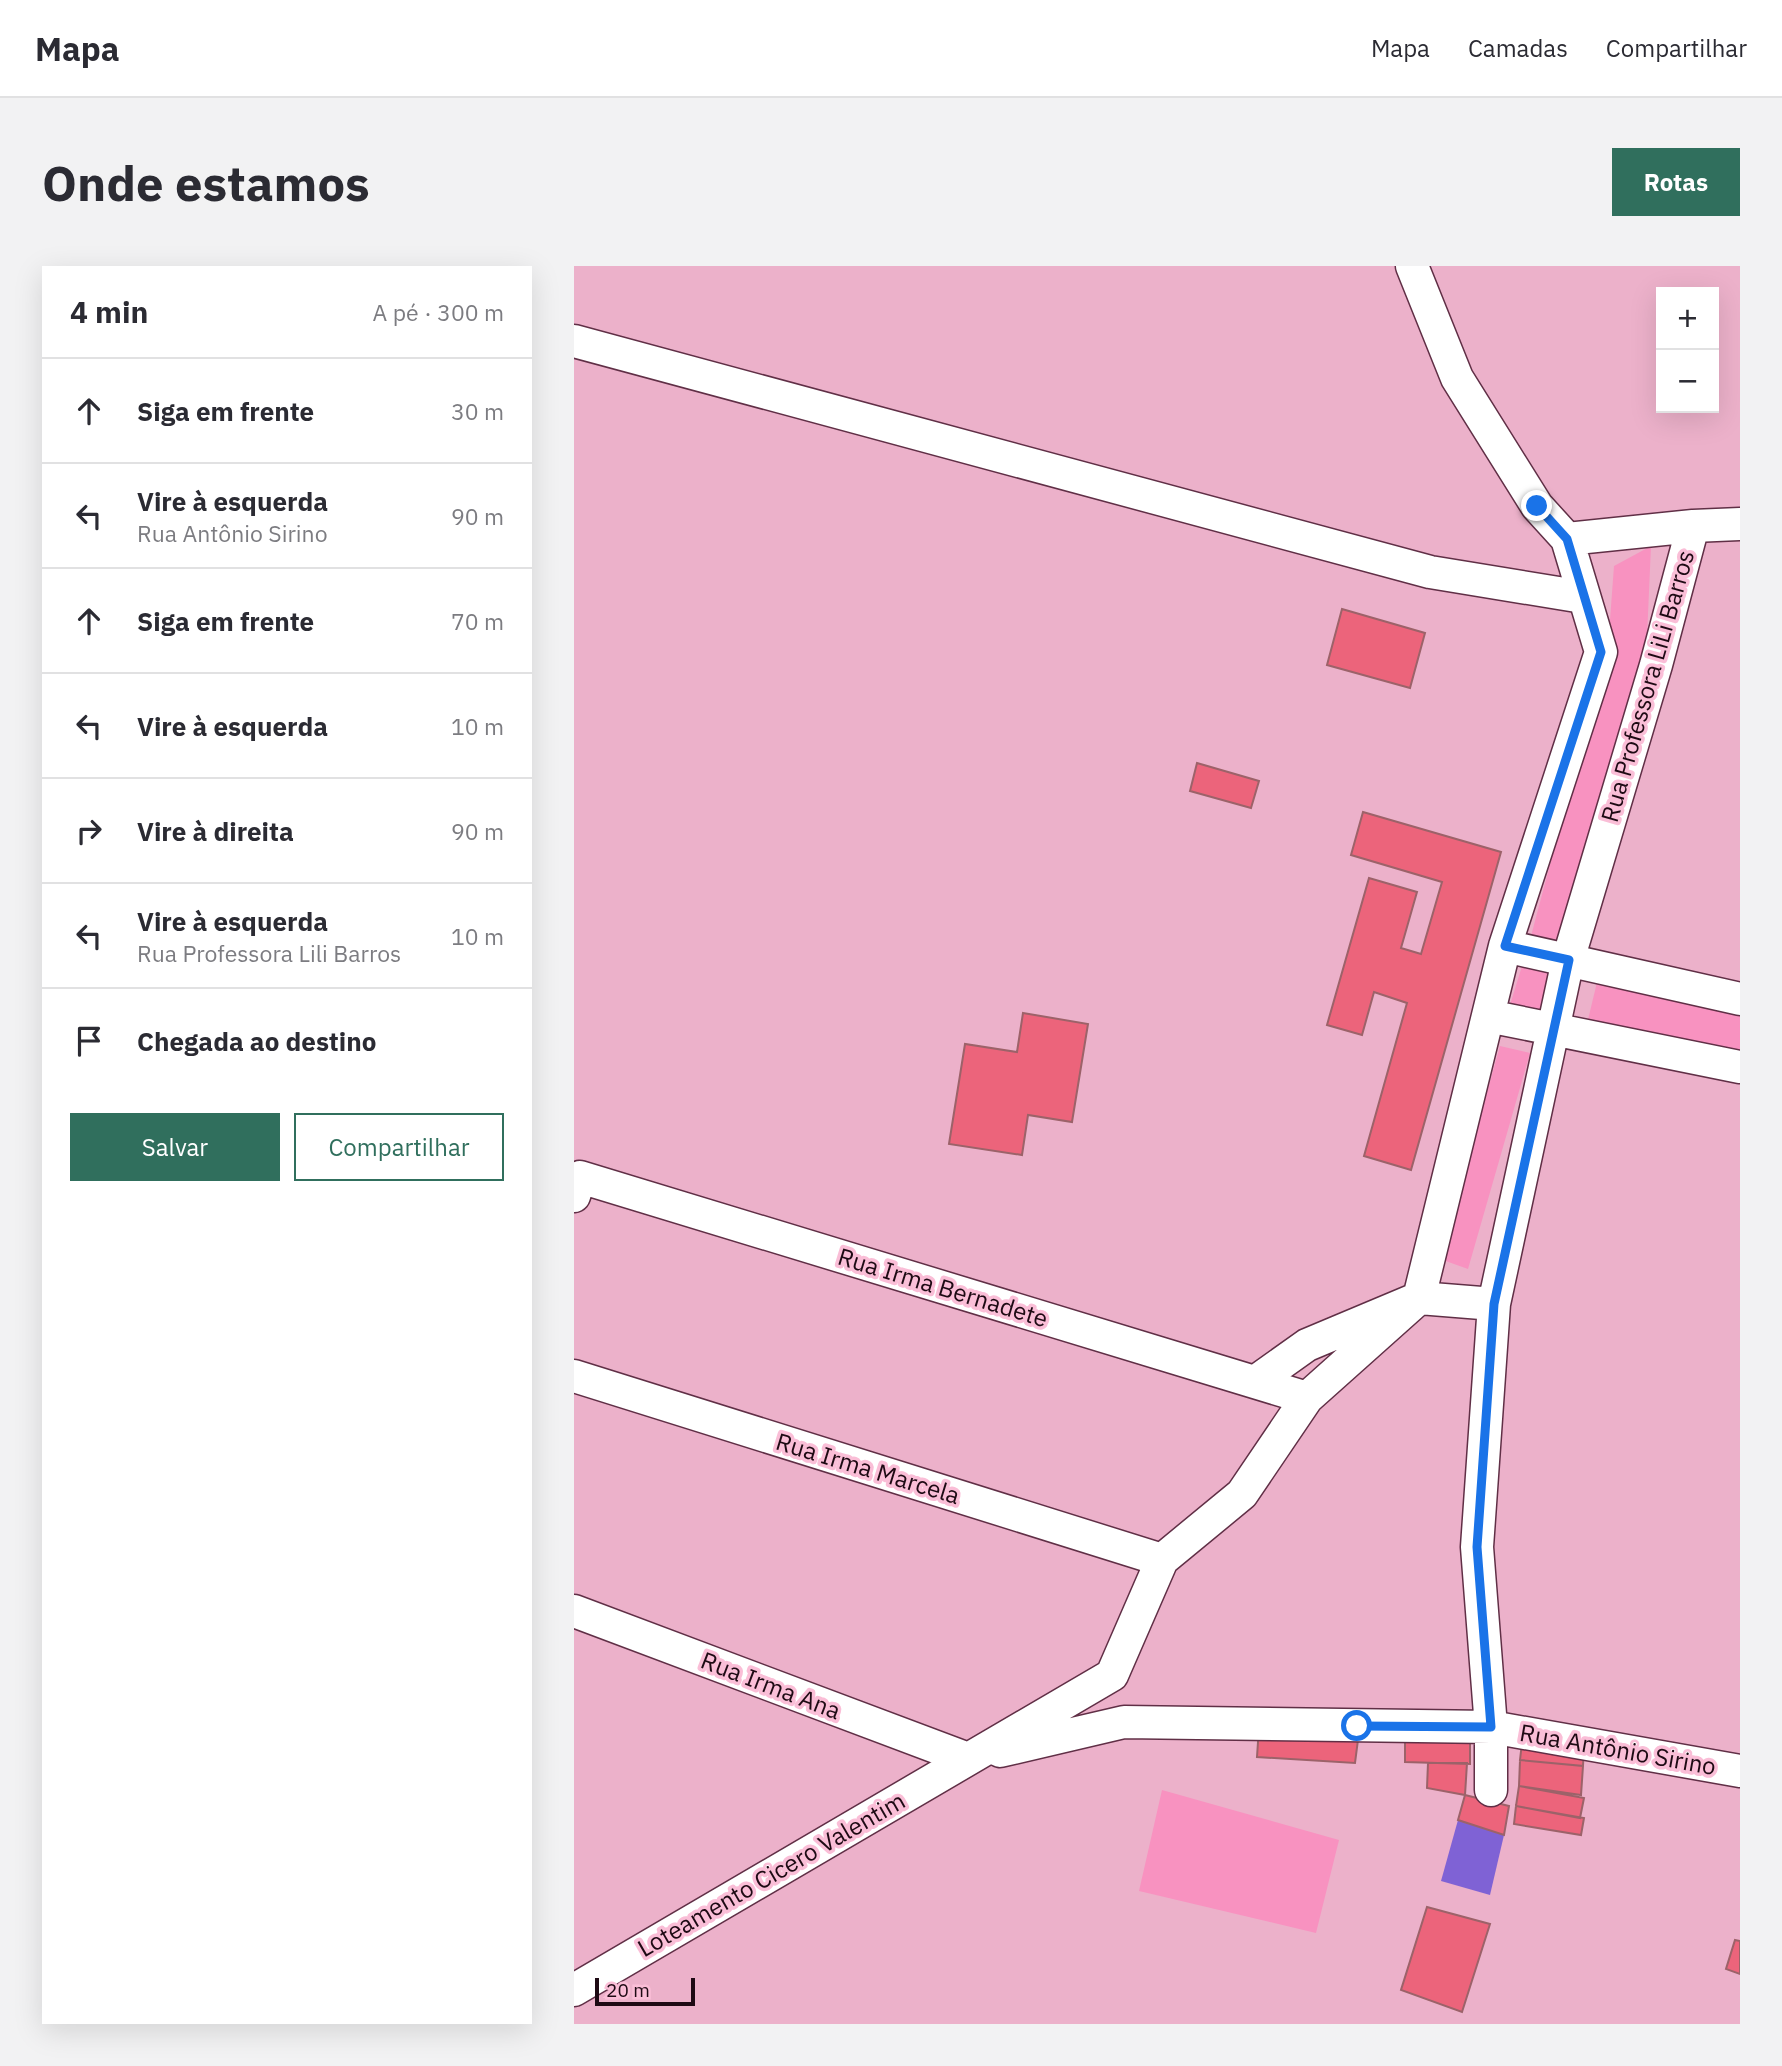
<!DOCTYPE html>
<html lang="pt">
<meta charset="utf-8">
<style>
:root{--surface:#fff;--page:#f2f2f3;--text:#2b2b33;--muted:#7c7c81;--line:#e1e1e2;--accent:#306f5d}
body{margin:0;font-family:"IBM Plex Sans",sans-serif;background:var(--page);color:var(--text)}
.controls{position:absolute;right:21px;top:21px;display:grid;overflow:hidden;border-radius:0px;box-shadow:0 7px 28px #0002}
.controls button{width:63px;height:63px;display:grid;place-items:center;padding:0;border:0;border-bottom:2px solid var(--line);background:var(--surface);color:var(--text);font:35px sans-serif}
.scale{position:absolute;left:21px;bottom:18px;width:100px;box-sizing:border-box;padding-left:7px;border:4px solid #1e0a14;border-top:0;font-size:19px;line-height:24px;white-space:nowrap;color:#1e0a14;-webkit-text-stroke:5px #fabed7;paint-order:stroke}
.stop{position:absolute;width:21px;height:21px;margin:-16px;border:5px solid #1a73e8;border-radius:50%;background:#fff}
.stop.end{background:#1a73e8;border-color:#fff;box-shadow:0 2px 7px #0008}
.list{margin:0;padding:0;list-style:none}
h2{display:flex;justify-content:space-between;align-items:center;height:91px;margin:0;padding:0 28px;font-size:30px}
h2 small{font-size:23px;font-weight:400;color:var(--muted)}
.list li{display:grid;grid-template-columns:46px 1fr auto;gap:21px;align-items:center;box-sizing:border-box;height:105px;padding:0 28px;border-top:2px solid var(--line)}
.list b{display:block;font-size:26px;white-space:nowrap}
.list p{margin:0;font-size:23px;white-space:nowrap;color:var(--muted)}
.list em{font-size:23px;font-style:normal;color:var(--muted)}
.actions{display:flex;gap:14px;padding:21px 28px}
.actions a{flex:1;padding:16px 0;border:2px solid var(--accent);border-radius:0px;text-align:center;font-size:24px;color:var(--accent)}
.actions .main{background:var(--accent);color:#fff}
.icon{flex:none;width:38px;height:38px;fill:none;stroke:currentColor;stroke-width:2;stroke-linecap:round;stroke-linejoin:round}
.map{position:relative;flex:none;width:1166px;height:1758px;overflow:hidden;border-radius:0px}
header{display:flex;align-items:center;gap:42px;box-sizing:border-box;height:98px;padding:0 35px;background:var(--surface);border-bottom:2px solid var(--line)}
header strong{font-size:33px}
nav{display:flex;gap:38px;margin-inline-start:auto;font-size:24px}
.intro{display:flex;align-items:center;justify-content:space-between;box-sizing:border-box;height:168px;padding:0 42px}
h1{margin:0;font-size:49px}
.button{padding:18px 32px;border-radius:0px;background:var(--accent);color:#fff;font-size:24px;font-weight:700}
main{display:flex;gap:42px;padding:0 42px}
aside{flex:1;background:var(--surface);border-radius:0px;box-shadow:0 7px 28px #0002}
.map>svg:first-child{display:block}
</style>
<header>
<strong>Mapa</strong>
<nav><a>Mapa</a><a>Camadas</a><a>Compartilhar</a></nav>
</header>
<div class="intro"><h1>Onde estamos</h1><a class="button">Rotas</a></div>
<main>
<aside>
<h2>4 min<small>A pé · 300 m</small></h2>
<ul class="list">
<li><svg class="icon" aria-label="ahead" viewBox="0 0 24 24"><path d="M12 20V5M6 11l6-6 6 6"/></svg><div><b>Siga em frente</b></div><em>30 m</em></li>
<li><svg class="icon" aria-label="left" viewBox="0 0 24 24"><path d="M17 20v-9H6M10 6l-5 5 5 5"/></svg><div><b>Vire à esquerda</b><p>Rua Antônio Sirino</p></div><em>90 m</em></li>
<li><svg class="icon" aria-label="ahead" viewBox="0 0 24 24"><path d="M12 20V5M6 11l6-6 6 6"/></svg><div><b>Siga em frente</b></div><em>70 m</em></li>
<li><svg class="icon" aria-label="left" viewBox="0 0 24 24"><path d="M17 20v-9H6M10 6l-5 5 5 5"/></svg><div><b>Vire à esquerda</b></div><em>10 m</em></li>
<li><svg class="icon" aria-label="right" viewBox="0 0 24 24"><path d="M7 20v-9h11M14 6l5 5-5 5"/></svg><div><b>Vire à direita</b></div><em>90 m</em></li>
<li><svg class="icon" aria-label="left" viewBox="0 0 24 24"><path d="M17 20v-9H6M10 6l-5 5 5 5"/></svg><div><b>Vire à esquerda</b><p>Rua Professora Lili Barros</p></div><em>10 m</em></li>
<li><svg class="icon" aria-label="arrive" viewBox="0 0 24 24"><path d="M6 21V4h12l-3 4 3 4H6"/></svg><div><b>Chegada ao destino</b></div></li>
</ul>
<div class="actions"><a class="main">Salvar</a><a>Compartilhar</a></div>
</aside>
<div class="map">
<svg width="1166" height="1758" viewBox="0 0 1166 1758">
<rect width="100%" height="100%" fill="#ecb1ca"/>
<!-- green -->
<path fill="#f892c0" d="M 1077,280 L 1073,371 L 985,676 L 957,670 L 1034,381 L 1040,300 Z
M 948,700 L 980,705 L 971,749 L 936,739 Z
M 1024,712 L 1166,742 L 1166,787 L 1013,758 Z
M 926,780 L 956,787 L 894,1003 L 866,993 Z
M 588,1524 L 765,1574 L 742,1667 L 565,1625 Z"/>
<!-- water -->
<path fill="#7f62d5" d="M 884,1554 L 930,1569 L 916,1629 L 867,1615 Z"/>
<!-- building -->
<path fill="#ec647b" stroke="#9c6269" stroke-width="2" d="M 768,343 L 851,367 L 836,422 L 753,399 Z
M 623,497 L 685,515 L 677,542 L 616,525 Z
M 789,546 L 927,586 L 837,904 L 790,890 L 833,737 L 800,726 L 788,769 L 753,759 L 795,612 L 843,626 L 827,682 L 847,688 L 868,616 L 777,589 Z
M 449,747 L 514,758 L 498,856 L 454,849 L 448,889 L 375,878 L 391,778 L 443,786 Z
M 685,1461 L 785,1466 L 781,1497 L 683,1491 Z
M 949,1468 L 1010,1478 L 1009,1500 L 946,1494 Z
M 831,1469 L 896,1470 L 896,1498 L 831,1496 Z
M 946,1494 L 1009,1500 L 1007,1529 L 945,1520 Z
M 854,1497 L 893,1497 L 891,1529 L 853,1522 Z
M 945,1520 L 1010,1532 L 1006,1552 L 942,1540 Z
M 891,1529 L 935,1540 L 930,1569 L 884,1554 Z
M 942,1540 L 1010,1552 L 1007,1569 L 940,1558 Z
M 853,1641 L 916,1658 L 888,1746 L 827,1724 Z
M 1161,1674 L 1166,1675 L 1166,1708 L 1152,1703 Z"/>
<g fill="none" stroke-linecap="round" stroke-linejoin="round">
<!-- minor casing -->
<g stroke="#602f46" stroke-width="35">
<path id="minor" d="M 838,0 L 883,112 L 963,240 L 993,273
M 0,75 L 856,306 L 1009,331
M 931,680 L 1166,733
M 914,750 L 1166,801
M 0,930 L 6,911 L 733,1132
M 845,1032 L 931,680 L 1027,386 L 993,273 L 1119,260 L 1166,258
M 920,1038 L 994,694 L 1082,399 L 1119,260
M 0,1110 L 588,1294
M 681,1116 L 733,1079 L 845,1032 L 920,1038 L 903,1281 L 917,1461 L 1166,1505
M 0,1345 L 394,1493
M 426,1485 L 550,1456 L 917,1461 L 917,1524
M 0,1724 L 538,1409 L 588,1294 L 668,1228 L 733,1132 L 845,1032"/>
</g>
<!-- minor -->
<use href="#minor" stroke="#fff" stroke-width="32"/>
</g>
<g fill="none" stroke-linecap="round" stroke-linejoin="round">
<!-- route -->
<path stroke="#1a73e8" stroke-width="9" d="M 783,1460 L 917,1461 L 903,1281 L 920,1038 L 995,694 L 931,680 L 1027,386 L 993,273 L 963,240"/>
</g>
<g text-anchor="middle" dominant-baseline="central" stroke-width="7" stroke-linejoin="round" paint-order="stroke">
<!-- street labels -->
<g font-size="24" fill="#1e0a14" stroke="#fabed7">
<text transform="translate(1073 420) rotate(-74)">Rua Professora LiLi Barros</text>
<text transform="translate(369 1021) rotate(17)">Rua Irma Bernadete</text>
<text transform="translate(294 1202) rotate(17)">Rua Irma Marcela</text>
<text transform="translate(197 1419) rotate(21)">Rua Irma Ana</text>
<text transform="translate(1044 1483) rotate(10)">Rua Antônio Sirino</text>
<text transform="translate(197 1608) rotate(-30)">Loteamento Cicero Valentim</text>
</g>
</g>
</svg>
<div class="controls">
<button>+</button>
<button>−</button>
</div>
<div class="scale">20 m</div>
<div class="stop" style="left:783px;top:1460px"></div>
<div class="stop end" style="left:963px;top:240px"></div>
</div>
</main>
